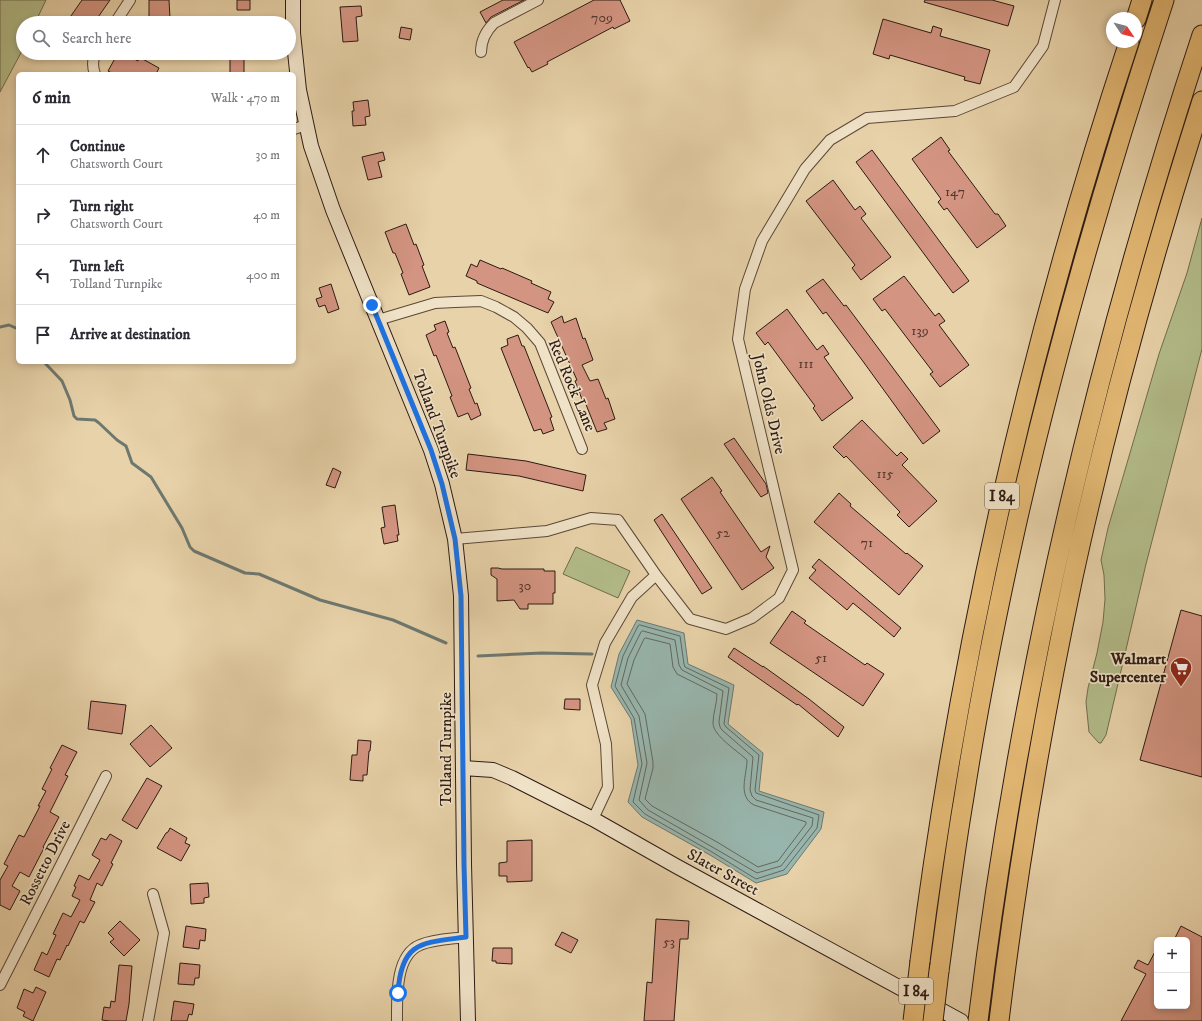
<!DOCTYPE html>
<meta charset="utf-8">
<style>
:root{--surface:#fff;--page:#f2f2f3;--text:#2b2b33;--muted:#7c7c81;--line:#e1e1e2}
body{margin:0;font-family:"IM FELL DW Pica",serif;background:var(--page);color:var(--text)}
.controls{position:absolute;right:12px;bottom:12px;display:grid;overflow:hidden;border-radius:6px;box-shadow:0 2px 6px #0003}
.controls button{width:36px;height:36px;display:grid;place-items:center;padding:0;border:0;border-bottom:1px solid var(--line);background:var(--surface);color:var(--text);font:20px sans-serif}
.compass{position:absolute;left:1106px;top:12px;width:36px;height:36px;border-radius:50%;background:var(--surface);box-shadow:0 2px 6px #0003;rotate:125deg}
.stop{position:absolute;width:12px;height:12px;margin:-9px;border:3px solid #1a73e8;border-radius:50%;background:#fff}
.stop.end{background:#1a73e8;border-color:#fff;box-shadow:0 1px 4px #0008}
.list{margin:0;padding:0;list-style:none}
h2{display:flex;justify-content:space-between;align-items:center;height:52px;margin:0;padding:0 16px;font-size:17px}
h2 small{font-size:13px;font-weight:400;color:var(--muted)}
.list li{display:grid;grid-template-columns:26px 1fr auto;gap:12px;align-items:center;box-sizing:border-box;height:60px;padding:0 16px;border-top:1px solid var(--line)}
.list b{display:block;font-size:15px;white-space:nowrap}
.list p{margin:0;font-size:13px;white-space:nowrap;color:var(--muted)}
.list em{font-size:13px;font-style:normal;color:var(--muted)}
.icon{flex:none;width:22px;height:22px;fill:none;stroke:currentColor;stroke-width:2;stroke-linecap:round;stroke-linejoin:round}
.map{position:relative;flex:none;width:1202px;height:1021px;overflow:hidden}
.search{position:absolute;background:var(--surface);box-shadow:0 2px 6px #0003;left:16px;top:16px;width:280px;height:44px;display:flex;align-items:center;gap:10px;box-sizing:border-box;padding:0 14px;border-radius:22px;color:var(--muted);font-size:15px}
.panel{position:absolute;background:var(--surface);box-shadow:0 2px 6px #0003;left:16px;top:72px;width:280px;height:292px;border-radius:6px}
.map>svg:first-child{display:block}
</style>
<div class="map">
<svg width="1202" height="1021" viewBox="0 0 1202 1021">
<rect width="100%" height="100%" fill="#e8d2a9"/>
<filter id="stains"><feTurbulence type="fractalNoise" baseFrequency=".005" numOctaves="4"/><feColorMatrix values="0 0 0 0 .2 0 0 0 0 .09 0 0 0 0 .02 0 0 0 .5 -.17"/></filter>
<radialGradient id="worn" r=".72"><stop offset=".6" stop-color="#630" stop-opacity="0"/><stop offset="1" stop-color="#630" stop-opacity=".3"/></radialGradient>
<!-- green -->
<path fill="#b3bd8a" stroke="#706c4e" d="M 0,0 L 46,0 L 35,23 L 23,23 L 23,49 L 0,92 Z
M 1202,218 L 1202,349 L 1146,564 L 1106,735 L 1101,743 L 1099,743 L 1089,732 L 1086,702 L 1088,688 L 1097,653 L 1103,622 L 1105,599 L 1104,575 L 1101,560 L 1108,528 L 1159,354 L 1187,273 Z
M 576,547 L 630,571 L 618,598 L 563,574 Z"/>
<!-- water -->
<path fill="#98b6ae" stroke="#6d7870" d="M 637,620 L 684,633 L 688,664 L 734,685 L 728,724 L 763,753 L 759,791 L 824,812 L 821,829 L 787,874 L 756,883 L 710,855 L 642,817 L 628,802 L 638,765 L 631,719 L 611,687 L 619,654 Z"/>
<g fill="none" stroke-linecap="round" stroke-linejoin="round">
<!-- shore -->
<path stroke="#626860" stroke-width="1" d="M 640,625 L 680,636 L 684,664 L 685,667 L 729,688 L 724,724 L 726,727 L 759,755 L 755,790 L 756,793 L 819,815 L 817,828 L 784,870 L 756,879 L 712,852 L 645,814 L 633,802 L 642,764 L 634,718 L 615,686 L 623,656 L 638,626 Z
M 643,631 L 675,640 L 679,665 L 682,670 L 723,691 L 719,722 L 720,727 L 722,730 L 753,757 L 750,790 L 752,796 L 756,800 L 813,818 L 812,826 L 781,866 L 757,873 L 714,848 L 648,810 L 639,800 L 647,763 L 639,716 L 621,685 L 628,658 L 641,632 Z
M 646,638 L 670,644 L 673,667 L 677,674 L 717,694 C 717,704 713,713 713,723 C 713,736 738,751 747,760 C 747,775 737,796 754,805 L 806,822 L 806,824 L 778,861 L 758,867 L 717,842 L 652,806 L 645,799 L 653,768 L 653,762 L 645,714 L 627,684 L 634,660 L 644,639 Z"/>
<!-- stream -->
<path stroke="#6d7870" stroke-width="3" d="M 0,327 L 9,325 L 18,329
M 44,362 L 62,381 L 70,400 L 74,416 L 77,419 L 95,420 L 99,423 L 117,440 L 126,446 L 132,463 L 151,477 L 182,528 L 190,547 L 194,551 L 245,573 L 259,574 L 320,600 L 393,620 L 446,643
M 478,656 L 542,653 L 592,654"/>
</g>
<!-- building -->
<path fill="#d39481" stroke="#2c1a13" d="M 82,0 L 110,0 L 94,23 L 66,23 Z
M 149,0 L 169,0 L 170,18 L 167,18 L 167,23 L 149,23 Z
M 237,0 L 250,0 L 250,10 L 237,10 Z
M 503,0 L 524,0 L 491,17 L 486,23 L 480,12 Z
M 594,0 L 620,0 L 630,21 L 614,29 L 613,27 L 547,62 L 548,64 L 532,72 L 529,67 L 528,68 L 514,42 Z
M 925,0 L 992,0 L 1014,6 L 1008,26 L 924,2 Z
M 361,6 L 362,16 L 356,17 L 358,41 L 343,42 L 340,7 Z
M 883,19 L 931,33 L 933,26 L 942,29 L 940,36 L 990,50 L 980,84 L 964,80 L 965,77 L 890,55 L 889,59 L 873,54 Z
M 401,27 L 412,29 L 410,40 L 399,38 Z
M 118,53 L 123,53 L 138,61 L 139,57 L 159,68 L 156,74 L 114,74 L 108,71 Z
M 230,56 L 244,56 L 244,74 L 230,74 Z
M 368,100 L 370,116 L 365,117 L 366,125 L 353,126 L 352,111 L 354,111 L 353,102 Z
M 941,137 L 950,150 L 948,151 L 995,214 L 998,214 L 1006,226 L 977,248 L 947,208 L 944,210 L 938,202 L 941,199 L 912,159 Z
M 872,150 L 969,281 L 953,293 L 856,162 Z
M 383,152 L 385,160 L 378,162 L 382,177 L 368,180 L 362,157 Z
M 833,180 L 855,210 L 860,206 L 866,214 L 861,218 L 891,257 L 861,280 L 852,268 L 855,265 L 806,201 Z
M 406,224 L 414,245 L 416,244 L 424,265 L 422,266 L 430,287 L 409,295 L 401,274 L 403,273 L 395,253 L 393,253 L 385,232 Z
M 480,260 L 501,269 L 502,268 L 532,281 L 531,283 L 551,292 L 548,299 L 554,302 L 548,313 L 491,289 L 477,283 L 477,281 L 466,276 L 471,264 L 477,267 Z
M 904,276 L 935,316 L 939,313 L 945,321 L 939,325 L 969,365 L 940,387 L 930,374 L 933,372 L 885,309 L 882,311 L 873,299 Z
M 823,279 L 844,306 L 846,305 L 940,431 L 923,444 L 862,360 L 826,312 L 823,314 L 806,291 Z
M 331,284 L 339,309 L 328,313 L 325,305 L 319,307 L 316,299 L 322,297 L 319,288 Z
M 787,309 L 817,350 L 823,345 L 829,354 L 824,357 L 853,398 L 822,421 L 813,408 L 815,406 L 768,342 L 765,345 L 756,333 Z
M 562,316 L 564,323 L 576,318 L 583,339 L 585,338 L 593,360 L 582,365 L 590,381 L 598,379 L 606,399 L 608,398 L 615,419 L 604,423 L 607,429 L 597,432 L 585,402 L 583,402 L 575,381 L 577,380 L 551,322 Z
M 445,321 L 449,332 L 447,333 L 453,348 L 455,347 L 471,388 L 469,389 L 475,404 L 477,403 L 481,415 L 471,420 L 468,413 L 458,417 L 450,397 L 452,396 L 436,355 L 434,356 L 426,335 L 436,330 L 434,325 Z
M 518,335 L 522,346 L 524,346 L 552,417 L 550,418 L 554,430 L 543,434 L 541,429 L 534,431 L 501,348 L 508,345 L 507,339 Z
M 862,420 L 897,456 L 901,452 L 908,459 L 902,465 L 937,501 L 909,527 L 897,515 L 900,512 L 846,456 L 844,458 L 833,447 Z
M 734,438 L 766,484 L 768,493 L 761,497 L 724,444 Z
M 468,454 L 526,461 L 586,475 L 583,491 L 519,476 L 466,470 Z
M 333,468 L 341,472 L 335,488 L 326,485 Z
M 712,477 L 722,491 L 720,492 L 761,552 L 770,546 L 766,557 L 774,568 L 742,590 L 681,499 Z
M 839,493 L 851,504 L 850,506 L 906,554 L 907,553 L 923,566 L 899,595 L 814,522 Z
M 395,505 L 399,535 L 397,535 L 398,541 L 384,544 L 381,528 L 385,527 L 382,507 Z
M 662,514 L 712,588 L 702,594 L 654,520 Z
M 819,559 L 901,628 L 894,637 L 853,603 L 847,610 L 809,578 L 816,570 L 812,567 Z
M 491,568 L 498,568 L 502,569 L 544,569 L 544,571 L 555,571 L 555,593 L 553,593 L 553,604 L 528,604 L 528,609 L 520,609 L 514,600 L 497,601 L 497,579 L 491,575 Z
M 1181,610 L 1202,616 L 1202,777 L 1140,760 Z
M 792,611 L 806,621 L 804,623 L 865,665 L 867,663 L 884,674 L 863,706 L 770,643 Z
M 734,648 L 763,667 L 763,666 L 809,699 L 844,727 L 838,737 L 798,704 L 797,705 L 728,657 Z
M 565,699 L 580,699 L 580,710 L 564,709 Z
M 91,701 L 126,705 L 122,734 L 88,729 Z
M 151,725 L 172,748 L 150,767 L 130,744 Z
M 358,740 L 371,741 L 370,751 L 369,751 L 367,775 L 363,775 L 363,781 L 350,780 L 352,755 L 357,755 Z
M 62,745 L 77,752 L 65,775 L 68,776 L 50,812 L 59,817 L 43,847 L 44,848 L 29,877 L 20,872 L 12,886 L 20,891 L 10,910 L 0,905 L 0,880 L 8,866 L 4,864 L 19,835 L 24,837 L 40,806 L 38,806 L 46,791 L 42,789 L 52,769 L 50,768 Z
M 147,778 L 162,786 L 137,829 L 122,820 Z
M 170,828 L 187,838 L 185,843 L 190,845 L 181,861 L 157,848 L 166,833 L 168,832 Z
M 110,834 L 122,841 L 111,863 L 113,864 L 102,886 L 97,883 L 90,900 L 95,902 L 84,923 L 80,921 L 68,946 L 67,945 L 60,960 L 57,959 L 49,977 L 34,970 L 42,952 L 47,955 L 56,935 L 53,934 L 63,913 L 71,917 L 80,900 L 72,896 L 76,887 L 74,886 L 79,875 L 89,880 L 100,860 L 92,855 L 101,838 L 106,840 Z
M 532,840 L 532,881 L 507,882 L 507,876 L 499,876 L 499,863 L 507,862 L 507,841 Z
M 208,883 L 209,897 L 204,898 L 204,903 L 191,904 L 190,884 Z
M 656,919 L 689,921 L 688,939 L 680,939 L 674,1021 L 644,1021 L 647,982 L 652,983 Z
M 120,921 L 140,940 L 124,956 L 110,942 L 114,939 L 108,933 Z
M 186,926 L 206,929 L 205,941 L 200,940 L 199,949 L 183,947 Z
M 1181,926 L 1202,937 L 1202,1021 L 1121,1021 L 1146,974 L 1134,968 L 1138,960 L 1148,965 L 1157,948 L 1157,1006 L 1187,1006 L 1187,940 L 1174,940 Z
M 562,932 L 578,940 L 571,953 L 555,945 Z
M 493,948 L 512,948 L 512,964 L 496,963 L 496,961 L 492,961 Z
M 180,963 L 200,965 L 199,978 L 195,978 L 194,985 L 178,984 Z
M 119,965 L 132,966 L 129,1004 L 126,1021 L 110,1021 L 102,1020 L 104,1007 L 110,1008 L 111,1001 L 115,1002 Z
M 36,987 L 46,992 L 33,1021 L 23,1016 L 25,1012 L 17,1008 L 24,989 L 33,993 Z
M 174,1001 L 194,1004 L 192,1015 L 189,1014 L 187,1021 L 171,1021 Z"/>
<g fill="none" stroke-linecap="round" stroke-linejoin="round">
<!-- street casing -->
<g stroke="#5b4838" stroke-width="12">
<path id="street" d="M 115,23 L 130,0
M 481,52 C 481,41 486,31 494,23 L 538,0
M 95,74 C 92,66 92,60 96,53
M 294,129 L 306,125
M 378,320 L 435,303 L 455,302 L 481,301 L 496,307 L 514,317 L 527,328 L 540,343 L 582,449
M 455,539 L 547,531 L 591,518 L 618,520 L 656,575 L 690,619 L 726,629 L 752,618 L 779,598 L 793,570 L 738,339 L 745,289 L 762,241 L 805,169 L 830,140 L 867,118 L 955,111 L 1014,87 L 1043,46 L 1055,0
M 593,819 L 608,787 L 606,744 L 592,685 L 605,643 L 632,597 L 656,575
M 0,985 L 106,776
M 148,1021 L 164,933 L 153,894
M 397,1021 C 397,998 395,955 420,945 C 434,939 451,939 466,937"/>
</g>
<!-- secondary casing -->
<g stroke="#2c1a13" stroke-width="16">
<path id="secondary" d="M 293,0 L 293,33 L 299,90 L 311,146 L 333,210 L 431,450 L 442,484 L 455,539 L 461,596 L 464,864 L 468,1021
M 463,768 L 493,770 L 512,778 L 593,819 L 676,866 L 961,1021"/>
</g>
<!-- highway casing -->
<g stroke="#2c1a13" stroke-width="21">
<path id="highway" d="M 1136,19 L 1142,0
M 920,961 C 960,649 1030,341 1129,42
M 939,971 C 947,913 954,855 964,797 C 978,706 996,616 1016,526 C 1056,348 1107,173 1164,0
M 978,1021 C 1019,685 1096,356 1202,35
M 999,1021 C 1017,872 1042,724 1073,577 C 1108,416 1152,258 1202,101"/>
</g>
<!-- street -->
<use href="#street" stroke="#f0e2c7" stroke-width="10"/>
<!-- secondary -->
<use href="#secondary" stroke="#f0e2c7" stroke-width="14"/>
<!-- highway -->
<use href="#highway" stroke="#e4b974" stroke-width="19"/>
<!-- highway-bridge casing -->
<g stroke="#2c1a13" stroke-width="21" stroke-linecap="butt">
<path id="highway-bridge" d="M 913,1021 L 920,961
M 933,1021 L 939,971"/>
</g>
<!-- highway-bridge -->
<use href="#highway-bridge" stroke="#e4b974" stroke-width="19"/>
</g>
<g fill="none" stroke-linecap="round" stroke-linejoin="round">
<!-- route -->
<path stroke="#1a73e8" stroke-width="5" d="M 372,305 L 431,450 L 442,484 L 455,539 L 461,596 L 464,864 L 466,937 C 422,943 401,941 398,993"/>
</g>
<!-- icons -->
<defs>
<g id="supermarket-pin" transform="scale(1.15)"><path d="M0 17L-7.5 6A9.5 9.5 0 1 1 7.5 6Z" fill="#8f2418" stroke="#f0e2c7"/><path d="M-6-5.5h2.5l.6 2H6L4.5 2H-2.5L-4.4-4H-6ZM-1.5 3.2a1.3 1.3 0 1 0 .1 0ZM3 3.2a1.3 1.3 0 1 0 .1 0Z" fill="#fff"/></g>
</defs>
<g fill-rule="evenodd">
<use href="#supermarket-pin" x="1181" y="668"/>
</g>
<g text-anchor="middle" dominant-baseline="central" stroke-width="3.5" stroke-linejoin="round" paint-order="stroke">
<!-- number labels -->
<g font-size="14" fill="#56382e">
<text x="602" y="18">709</text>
<text x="955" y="192">147</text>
<text x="920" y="331">139</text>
<text x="806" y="364">111</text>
<text x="885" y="474">115</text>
<text x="723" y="533">52</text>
<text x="867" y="543">71</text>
<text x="525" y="586">30</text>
<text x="821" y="658">51</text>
<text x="669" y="942">53</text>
</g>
<!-- shield labels -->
<g fill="#f0e2c7" stroke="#675649" stroke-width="1">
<rect x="985" y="483" width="34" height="26" rx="3"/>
<rect x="899" y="978" width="34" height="26" rx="3"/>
</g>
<g font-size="15" font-weight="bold" fill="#2c1a13">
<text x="1002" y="496">I 84</text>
<text x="916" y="991">I 84</text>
</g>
<!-- street labels -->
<g font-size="16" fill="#2c1a13" stroke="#f0e2c7">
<text transform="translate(572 385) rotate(67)">Red Rock Lane</text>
<text transform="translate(769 404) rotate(77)">John Olds Drive</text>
<text transform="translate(437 424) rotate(70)">Tolland Turnpike</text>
<text transform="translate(446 749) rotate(-90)">Tolland Turnpike</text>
<text transform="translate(45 863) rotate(-63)">Rossetto Drive</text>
<text transform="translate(723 872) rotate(29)">Slater Street</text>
</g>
<!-- poi labels -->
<g font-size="16" font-weight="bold" fill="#2c1a13" stroke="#f0e2c7" text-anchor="end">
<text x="1166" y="659">Walmart<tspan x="1166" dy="18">Supercenter</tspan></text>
</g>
</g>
<rect width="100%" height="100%" filter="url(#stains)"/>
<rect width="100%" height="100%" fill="url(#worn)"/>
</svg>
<div class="controls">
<button>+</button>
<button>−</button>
</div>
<svg class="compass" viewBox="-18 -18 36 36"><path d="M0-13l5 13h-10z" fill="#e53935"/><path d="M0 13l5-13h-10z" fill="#7c7c81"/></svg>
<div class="stop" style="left:398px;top:993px"></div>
<div class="stop end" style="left:372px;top:305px"></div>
<div class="search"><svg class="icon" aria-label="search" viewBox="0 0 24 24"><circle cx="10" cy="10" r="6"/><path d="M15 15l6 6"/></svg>Search here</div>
<section class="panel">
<h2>6 min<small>Walk · 470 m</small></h2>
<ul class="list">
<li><svg class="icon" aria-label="ahead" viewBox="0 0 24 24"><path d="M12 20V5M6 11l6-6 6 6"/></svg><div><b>Continue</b><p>Chatsworth Court</p></div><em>30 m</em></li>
<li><svg class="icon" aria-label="right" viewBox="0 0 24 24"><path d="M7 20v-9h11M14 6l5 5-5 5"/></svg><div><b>Turn right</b><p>Chatsworth Court</p></div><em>40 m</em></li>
<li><svg class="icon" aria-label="left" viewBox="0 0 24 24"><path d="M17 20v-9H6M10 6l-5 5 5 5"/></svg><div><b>Turn left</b><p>Tolland Turnpike</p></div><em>400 m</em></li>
<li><svg class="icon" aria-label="arrive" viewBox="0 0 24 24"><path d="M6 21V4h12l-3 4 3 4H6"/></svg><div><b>Arrive at destination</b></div></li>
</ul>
</section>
</div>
